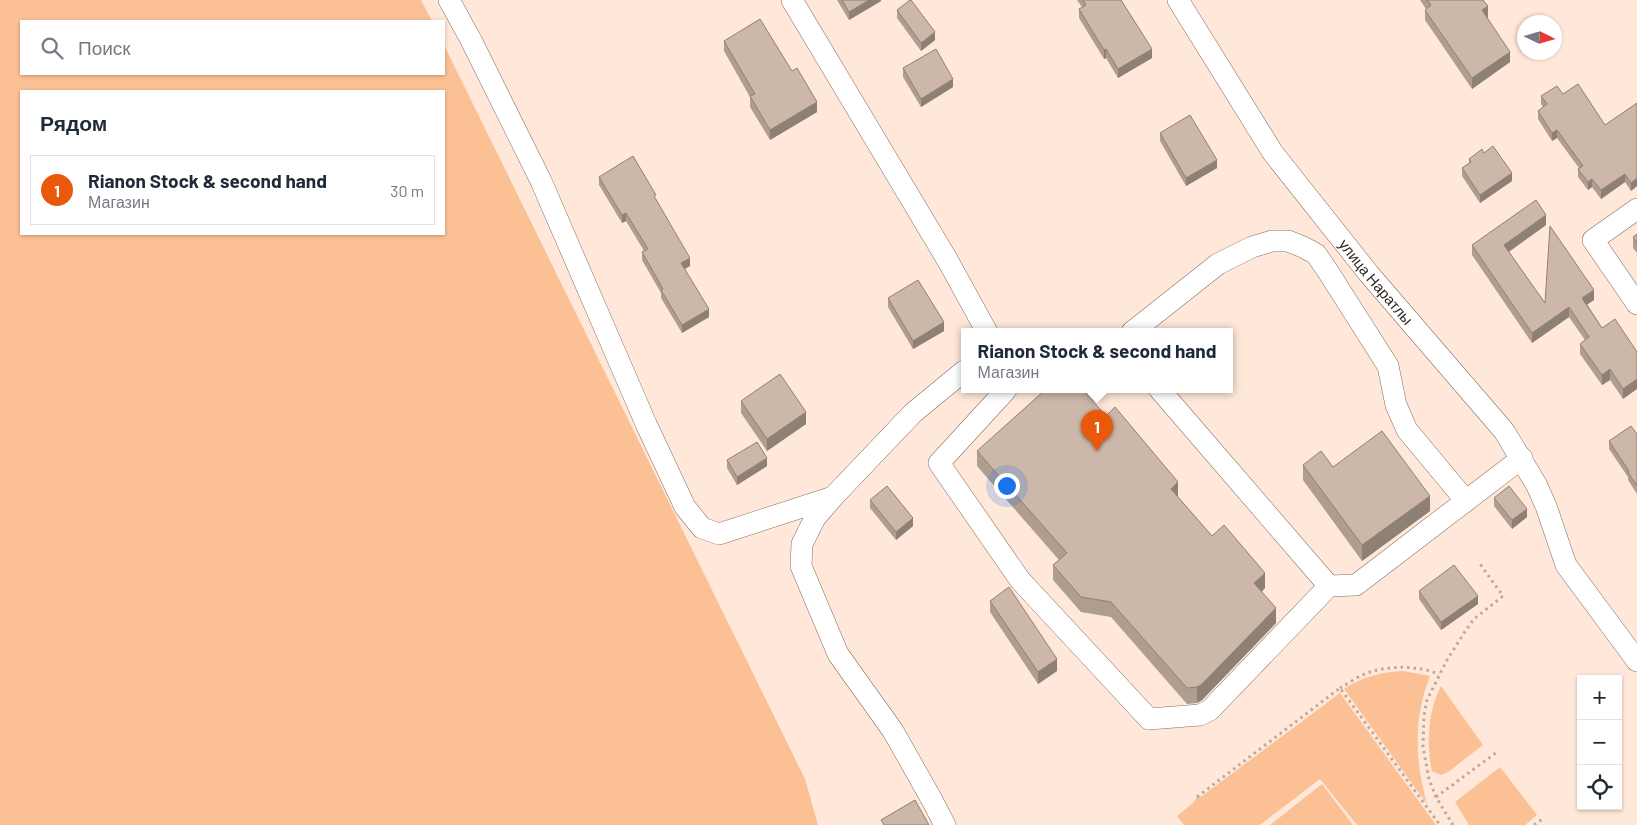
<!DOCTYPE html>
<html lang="ru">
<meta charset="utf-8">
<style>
:root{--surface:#fff;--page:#f2f2f3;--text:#1f2937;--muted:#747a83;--line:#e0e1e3;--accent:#ea580c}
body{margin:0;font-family:Barlow,sans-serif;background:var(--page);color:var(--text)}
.controls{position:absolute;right:15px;bottom:15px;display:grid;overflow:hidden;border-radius:0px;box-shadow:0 1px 4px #0004}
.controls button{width:45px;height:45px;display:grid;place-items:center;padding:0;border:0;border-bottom:1px solid var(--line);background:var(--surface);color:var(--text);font:25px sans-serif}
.compass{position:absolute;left:1517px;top:15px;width:45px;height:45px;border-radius:50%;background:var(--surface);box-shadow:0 1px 4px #0004;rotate:95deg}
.you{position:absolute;left:1006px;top:485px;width:18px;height:18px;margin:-12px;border:4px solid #fff;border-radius:50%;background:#1a73e8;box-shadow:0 0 0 8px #1a73e833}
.badge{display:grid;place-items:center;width:32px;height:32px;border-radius:50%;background:var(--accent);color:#fff;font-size:16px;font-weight:700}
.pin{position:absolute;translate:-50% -41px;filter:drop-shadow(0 1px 2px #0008)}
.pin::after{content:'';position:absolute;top:26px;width:18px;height:15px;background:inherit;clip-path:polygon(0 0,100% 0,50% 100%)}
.popup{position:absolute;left:961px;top:328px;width:272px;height:65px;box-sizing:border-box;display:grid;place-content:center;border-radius:0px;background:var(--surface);filter:drop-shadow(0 1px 4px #0005);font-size:16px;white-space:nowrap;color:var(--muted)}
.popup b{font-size:19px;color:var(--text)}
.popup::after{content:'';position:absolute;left:50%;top:100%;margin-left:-10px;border:10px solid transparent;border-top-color:var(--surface)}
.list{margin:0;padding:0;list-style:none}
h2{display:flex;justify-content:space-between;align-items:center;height:65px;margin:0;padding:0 20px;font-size:21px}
h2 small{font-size:16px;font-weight:400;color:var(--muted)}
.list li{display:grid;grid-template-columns:32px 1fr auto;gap:15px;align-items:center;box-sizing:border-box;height:70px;margin:0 10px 10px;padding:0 10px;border:1px solid var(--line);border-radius:0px}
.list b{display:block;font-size:19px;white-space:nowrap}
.list p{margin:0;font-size:16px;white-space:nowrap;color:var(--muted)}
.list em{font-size:16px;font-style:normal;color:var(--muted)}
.icon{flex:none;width:28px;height:28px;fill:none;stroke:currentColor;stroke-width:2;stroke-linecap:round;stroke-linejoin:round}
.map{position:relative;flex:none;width:1637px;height:825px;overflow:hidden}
.search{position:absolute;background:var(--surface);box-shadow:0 1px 4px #0004;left:20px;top:20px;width:425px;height:55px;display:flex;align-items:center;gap:12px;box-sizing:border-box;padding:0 18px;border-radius:0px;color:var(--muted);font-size:19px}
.panel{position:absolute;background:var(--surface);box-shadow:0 1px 4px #0004;left:20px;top:90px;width:425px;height:145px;border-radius:0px}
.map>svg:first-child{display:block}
</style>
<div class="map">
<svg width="1637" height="825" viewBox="0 0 1637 825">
<rect width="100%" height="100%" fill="#ffe8d9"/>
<!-- green -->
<path fill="#fcc095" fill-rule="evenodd" d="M 0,0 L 421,0 L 432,21 L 21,21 L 21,74 L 444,74 L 444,45 L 805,779 L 818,825 L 0,825 ZM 21,91 L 444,91 L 444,234 L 21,234 Z
M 1403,671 L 1430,676 C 1413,719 1415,760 1427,804 L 1344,689 C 1362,677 1381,672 1403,671 Z
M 1441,686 L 1483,745 L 1448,772 L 1441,775 L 1432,771 C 1426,744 1428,710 1441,686 Z
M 1340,693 L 1436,825 L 1357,825 L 1320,779 L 1260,825 L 1184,825 L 1177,816 L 1193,803 L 1197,797 L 1202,796 Z
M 1500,767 L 1537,815 L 1525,825 L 1469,825 L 1455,802 Z
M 1322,784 L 1353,825 L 1270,825 Z"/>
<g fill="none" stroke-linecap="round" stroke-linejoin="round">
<!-- minor casing -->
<g stroke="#826f61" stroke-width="22">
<g id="minor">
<path d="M 449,0 L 471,40 L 541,181 L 647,426 L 685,507 L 702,528 L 719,534 L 833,497 L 815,518 L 802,544 L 801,566 L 838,654 L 893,731 L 932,800 L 945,825"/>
<path d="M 792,0 L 948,261 L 987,332"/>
<path id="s1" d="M 1178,0 L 1273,153 L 1369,274 L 1504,431 L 1536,484 L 1546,506 L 1566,565 L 1637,661"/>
<path d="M 1637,209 L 1593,240 L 1637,304"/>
<path d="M 1132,332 L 1218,264 L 1252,247 L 1272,241 L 1288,241 L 1303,247 L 1316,254 L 1327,270 L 1388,366 L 1396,405 L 1407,430 L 1466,501"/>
<path d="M 1006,390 L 939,463 L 1020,580 L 1149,719 L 1200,715 L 1210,710 L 1329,586 L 1356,585 L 1522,458"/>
<path d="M 1160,390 L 1329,586"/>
<path d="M 833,497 L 913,413 L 964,371"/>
</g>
</g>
<!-- path -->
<path stroke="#bba99d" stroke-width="3" stroke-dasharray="2.5 4" stroke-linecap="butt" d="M 1340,688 C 1349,683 1360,675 1370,672 C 1393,665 1418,666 1439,674
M 1197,797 L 1340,688 L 1440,825
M 1436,797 L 1497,752
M 1453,825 L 1436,797 L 1429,779 L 1423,747 L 1424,716 L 1427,700 L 1447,660 L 1466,630 L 1474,619 L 1503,596 L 1478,561
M 1534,825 L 1544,818"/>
<!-- minor -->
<use href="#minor" stroke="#fff" stroke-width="21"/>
</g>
<!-- wall -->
<path fill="#af9d90" d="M 837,0 L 881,0 L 881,1 L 849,20 Z
M 1077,0 L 1121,0 L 1152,58 L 1118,78 L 1106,58 L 1104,59 L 1079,18 L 1079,9 L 1082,7 Z
M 1420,0 L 1483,0 L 1488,17 L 1487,17 L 1510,62 L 1472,89 L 1425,20 L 1425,10 L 1426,9 Z
M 897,10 L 935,40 L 921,51 L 897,18 Z
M 724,41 L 792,71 L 817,112 L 770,140 L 750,107 L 750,97 L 724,51 Z
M 903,68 L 953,87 L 921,107 L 903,77 Z
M 1563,94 L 1605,125 L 1637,103 L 1637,186 L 1631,191 L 1625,182 L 1601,199 L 1592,187 L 1588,190 L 1578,177 L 1578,169 L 1579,168 L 1557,138 L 1552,141 L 1538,119 L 1538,111 L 1543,107 L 1541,104 L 1541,96 Z
M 1160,133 L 1217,168 L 1186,186 L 1160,141 Z
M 1484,153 L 1512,181 L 1480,203 L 1462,176 L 1462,168 L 1469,163 L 1469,159 Z
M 599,177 L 656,199 L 690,266 L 685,269 L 709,317 L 682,333 L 661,298 L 661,293 L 642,260 L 642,252 L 644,251 L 626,221 L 622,223 L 599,185 Z
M 1546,225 L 1509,252 L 1545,303 L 1594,300 L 1587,304 L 1602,328 L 1637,352 L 1623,399 L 1610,380 L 1602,385 L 1580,354 L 1580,344 L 1585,340 L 1569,317 L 1532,343 L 1472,255 L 1472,245 Z
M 1637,234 L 1637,253 L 1633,248 L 1633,237 Z
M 888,298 L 944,331 L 913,349 L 888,307 Z
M 741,401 L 806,424 L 767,451 L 741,413 Z
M 1637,434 L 1637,494 L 1628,480 L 1628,477 L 1609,449 L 1609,441 Z
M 977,451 L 1178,497 L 1212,536 L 1265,588 L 1262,592 L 1276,623 L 1202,700 L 1197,703 L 1187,704 L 1111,617 L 1081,612 L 1053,580 L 1053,565 L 1059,560 L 977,466 Z
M 727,460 L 767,466 L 737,485 L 727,468 Z
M 1303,465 L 1430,511 L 1362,561 L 1303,480 Z
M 1494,498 L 1527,517 L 1512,529 L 1494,506 Z
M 870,500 L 913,526 L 896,540 L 870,508 Z
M 1419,591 L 1478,604 L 1441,630 L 1419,599 Z
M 990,601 L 1057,671 L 1038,684 L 990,612 Z"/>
<!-- shaded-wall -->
<path fill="#8f8076" d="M 869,0 L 881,0 L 881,1 L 849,20 L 849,12 Z
M 1488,6 L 1488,17 L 1482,21 L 1482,10 Z
M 935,32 L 935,40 L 921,51 L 921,43 Z
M 1106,49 L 1106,58 L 1104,59 L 1104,50 Z
M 1152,49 L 1152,58 L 1118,78 L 1118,69 Z
M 1510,52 L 1510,62 L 1472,89 L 1472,78 Z
M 953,79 L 953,87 L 921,107 L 921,99 Z
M 817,102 L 817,112 L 770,140 L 770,130 Z
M 1557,130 L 1557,138 L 1552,141 L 1552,133 Z
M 1217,160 L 1217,168 L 1186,186 L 1186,178 Z
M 1512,173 L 1512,181 L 1480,203 L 1480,195 Z
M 1625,174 L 1625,182 L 1601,199 L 1601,190 Z
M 1637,178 L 1637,186 L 1631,191 L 1631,183 Z
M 1592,179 L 1592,187 L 1588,190 L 1588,182 Z
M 626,213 L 626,221 L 622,223 L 622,215 Z
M 1546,215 L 1546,225 L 1504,255 L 1504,245 Z
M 690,258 L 690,266 L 681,271 L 681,263 Z
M 1594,290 L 1594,300 L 1582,308 L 1582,298 Z
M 1569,307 L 1569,317 L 1532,343 L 1532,333 Z
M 709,309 L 709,317 L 682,333 L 682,325 Z
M 944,322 L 944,331 L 913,349 L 913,341 Z
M 1610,369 L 1610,380 L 1602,385 L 1602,375 Z
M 1637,379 L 1637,389 L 1623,399 L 1623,389 Z
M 806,412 L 806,424 L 767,451 L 767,439 Z
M 767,458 L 767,466 L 737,485 L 737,477 Z
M 1178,482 L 1178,497 L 1171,489 Z
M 1430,496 L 1430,511 L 1362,561 L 1362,545 Z
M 1527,509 L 1527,517 L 1512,529 L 1512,520 Z
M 913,518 L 913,526 L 896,540 L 896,532 Z
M 1265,573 L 1265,588 L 1254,598 L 1254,583 Z
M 1478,596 L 1478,604 L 1441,630 L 1441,622 Z
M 1276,608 L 1276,623 L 1202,700 L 1197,703 L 1197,687 Z
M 1057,659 L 1057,671 L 1038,684 L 1038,672 Z"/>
<!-- building -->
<path fill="#ccb7a8" stroke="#8f8076" d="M 842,0 L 869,0 L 849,12 Z
M 910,0 L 911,0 L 935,32 L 921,43 L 897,10 Z
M 1083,0 L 1121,0 L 1152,49 L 1118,69 L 1106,49 L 1104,50 L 1079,9 L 1086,5 Z
M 1427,0 L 1483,0 L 1488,6 L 1482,10 L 1510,52 L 1472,78 L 1425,10 L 1431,5 Z
M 760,19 L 792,71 L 797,68 L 817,102 L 770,130 L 750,96 L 755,94 L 724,41 Z
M 936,49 L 953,79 L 921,99 L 903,68 Z
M 1578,84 L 1605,125 L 1637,103 L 1637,178 L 1631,183 L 1625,174 L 1601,190 L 1592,179 L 1588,182 L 1578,169 L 1583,166 L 1557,130 L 1552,133 L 1538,111 L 1547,104 L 1541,96 L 1557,86 L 1563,94 Z
M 1190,115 L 1217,160 L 1186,178 L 1160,133 Z
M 1493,146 L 1512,173 L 1480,195 L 1462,168 L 1471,162 L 1469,159 L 1482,149 L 1484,153 Z
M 633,156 L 656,195 L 654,196 L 690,258 L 681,263 L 709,309 L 682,325 L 661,290 L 663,289 L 642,252 L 648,249 L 626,213 L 622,215 L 599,177 Z
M 1536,200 L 1546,215 L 1504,245 L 1545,303 L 1550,226 L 1594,290 L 1582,298 L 1602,328 L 1615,319 L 1637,352 L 1637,379 L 1623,389 L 1610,369 L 1602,375 L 1580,344 L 1589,337 L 1569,307 L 1532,333 L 1472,245 Z
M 1637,234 L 1637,243 L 1633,237 Z
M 918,280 L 944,322 L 913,341 L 888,298 Z
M 780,374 L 806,412 L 767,439 L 741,401 Z
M 1045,390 L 1083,390 L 1106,416 L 1115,407 L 1178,482 L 1171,489 L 1212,536 L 1224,525 L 1265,573 L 1254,583 L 1276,608 L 1202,684 L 1197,687 L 1187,688 L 1111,602 L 1081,597 L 1053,565 L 1067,553 L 977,451 Z
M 1631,426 L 1637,434 L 1637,486 L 1628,472 L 1629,471 L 1609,441 Z
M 1382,431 L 1430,496 L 1362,545 L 1303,465 L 1321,451 L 1333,467 Z
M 757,442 L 767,458 L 737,477 L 727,460 Z
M 887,486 L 913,518 L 896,532 L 870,500 Z
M 1509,486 L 1527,509 L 1512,520 L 1494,498 Z
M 1454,565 L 1478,596 L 1441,622 L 1419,591 Z
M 1009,587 L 1057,659 L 1038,672 L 990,601 Z
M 915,800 L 929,825 L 884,825 L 881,820 Z"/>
<g text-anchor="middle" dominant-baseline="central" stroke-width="5" stroke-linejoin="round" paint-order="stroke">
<!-- street labels -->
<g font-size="15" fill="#302822" stroke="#fff">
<text stroke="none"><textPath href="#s1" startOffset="345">улица Наратлы</textPath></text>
</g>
</g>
</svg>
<div class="controls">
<button>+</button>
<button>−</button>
<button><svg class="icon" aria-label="locate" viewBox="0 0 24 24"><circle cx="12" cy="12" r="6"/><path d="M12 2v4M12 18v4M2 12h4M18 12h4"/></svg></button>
</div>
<svg class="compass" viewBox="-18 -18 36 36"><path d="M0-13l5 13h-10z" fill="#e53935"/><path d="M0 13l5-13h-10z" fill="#747a83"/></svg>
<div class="you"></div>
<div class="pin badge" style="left:1097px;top:451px">1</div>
<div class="popup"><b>Rianon Stock &amp; second hand</b>Магазин</div>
<div class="search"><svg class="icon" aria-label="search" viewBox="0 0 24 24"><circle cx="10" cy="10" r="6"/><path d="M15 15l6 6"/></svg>Поиск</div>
<section class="panel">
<h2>Рядом<small></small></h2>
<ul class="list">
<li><span class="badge">1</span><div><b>Rianon Stock &amp; second hand</b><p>Магазин</p></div><em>30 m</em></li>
</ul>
</section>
</div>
